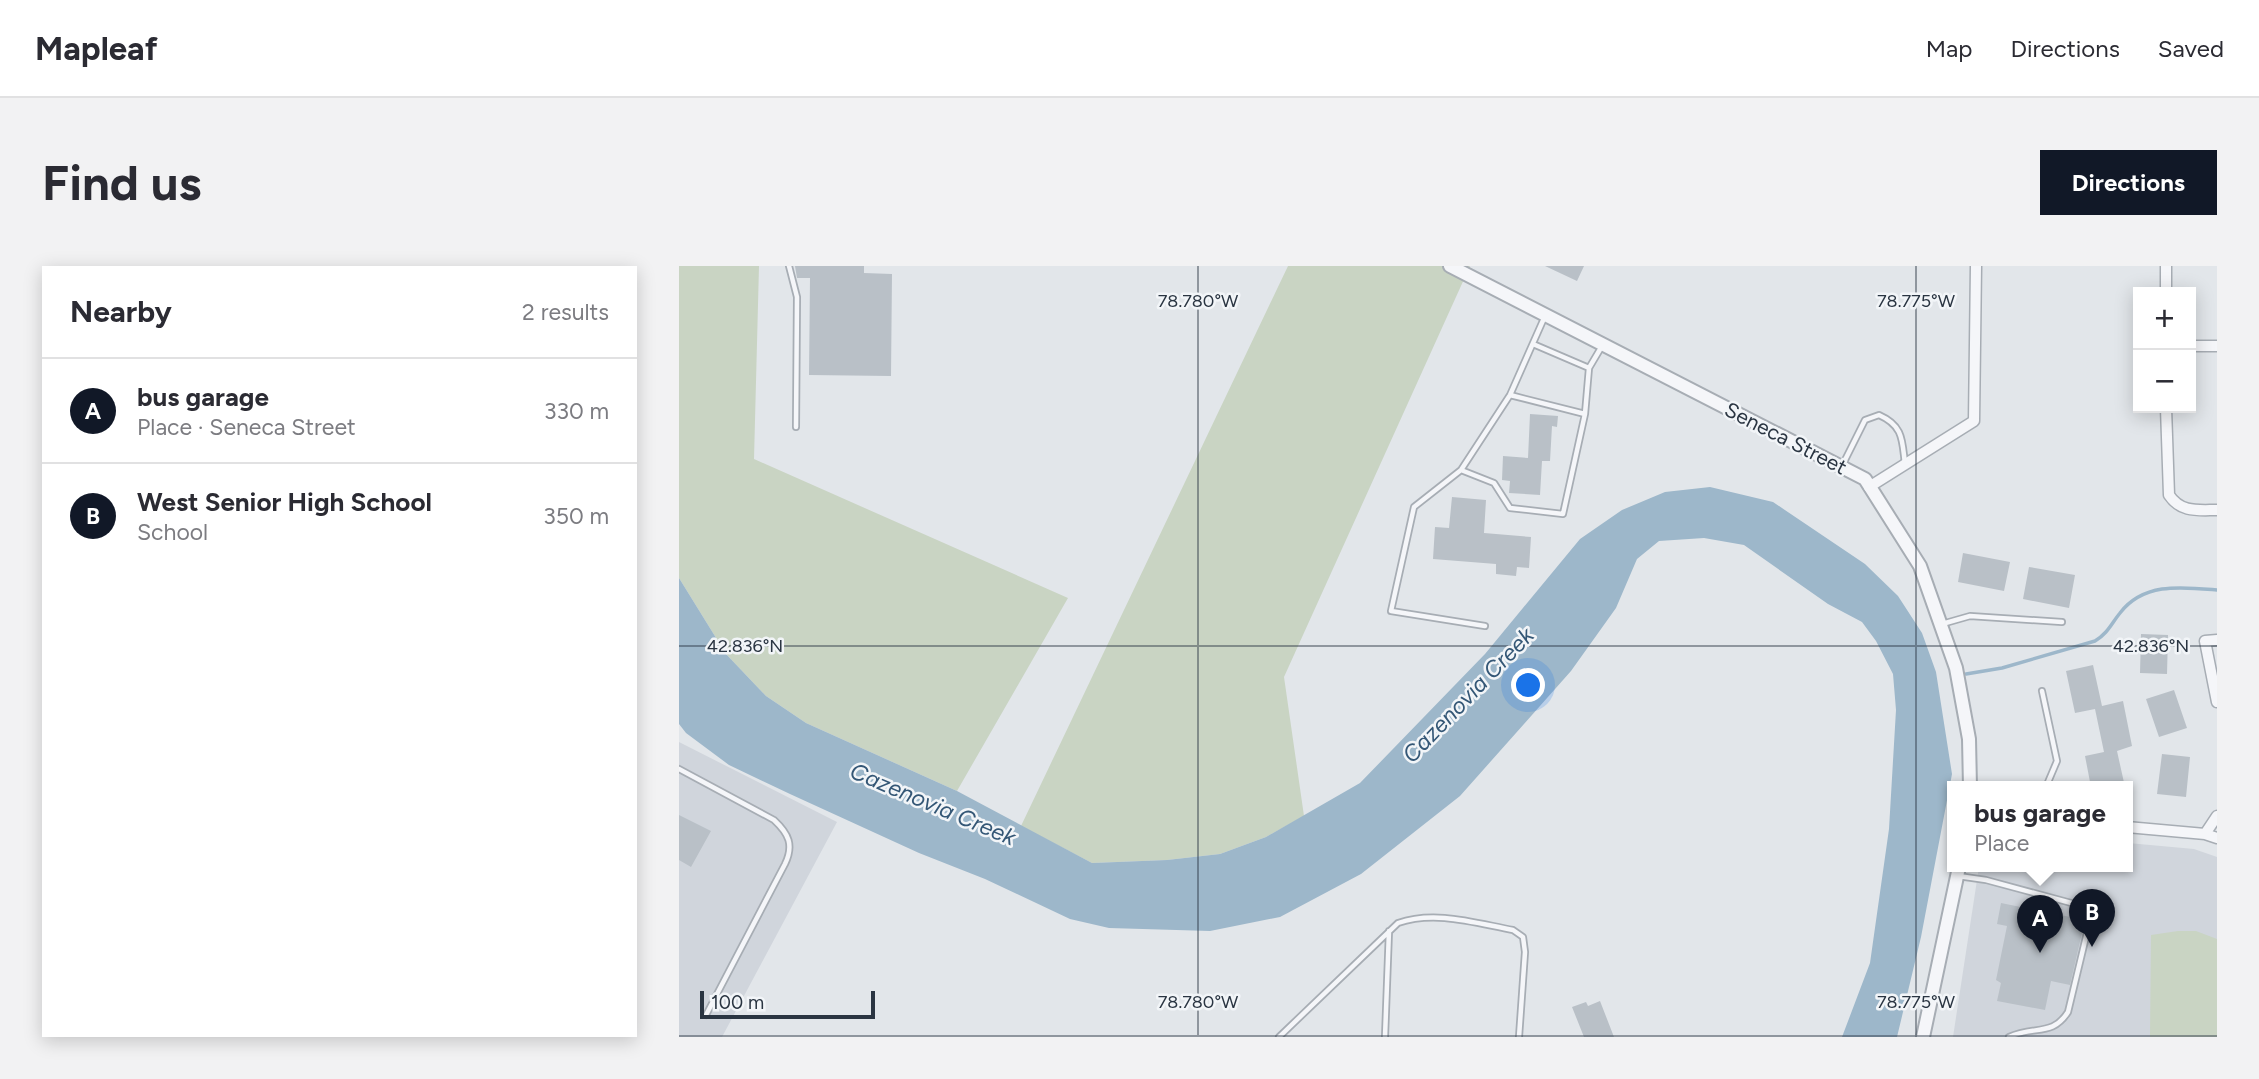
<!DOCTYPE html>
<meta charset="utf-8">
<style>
:root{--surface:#fff;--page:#f2f2f3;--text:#2b2b33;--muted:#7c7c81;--line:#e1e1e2;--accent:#111827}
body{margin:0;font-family:Figtree,sans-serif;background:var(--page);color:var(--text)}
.controls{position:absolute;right:21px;top:21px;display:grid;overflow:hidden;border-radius:0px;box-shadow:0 4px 18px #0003}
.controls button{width:63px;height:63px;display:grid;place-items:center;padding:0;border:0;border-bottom:2px solid var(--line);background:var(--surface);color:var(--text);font:35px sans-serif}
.scale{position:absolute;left:21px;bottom:18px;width:175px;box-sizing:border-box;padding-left:7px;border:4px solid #2a3542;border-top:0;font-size:19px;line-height:24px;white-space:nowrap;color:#2a3542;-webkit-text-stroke:5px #f2f5f8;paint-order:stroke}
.you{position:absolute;left:850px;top:420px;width:24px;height:24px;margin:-18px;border:5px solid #fff;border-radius:50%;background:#1a73e8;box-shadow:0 0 0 10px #1a73e833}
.badge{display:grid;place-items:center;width:46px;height:46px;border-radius:50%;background:var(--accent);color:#fff;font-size:23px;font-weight:700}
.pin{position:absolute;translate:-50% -58px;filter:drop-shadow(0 2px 4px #0008)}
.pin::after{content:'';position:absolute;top:37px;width:24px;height:21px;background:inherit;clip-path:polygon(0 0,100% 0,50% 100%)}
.popup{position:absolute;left:1268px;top:515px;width:186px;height:91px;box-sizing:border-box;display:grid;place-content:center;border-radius:0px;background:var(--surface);filter:drop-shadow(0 2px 5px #0005);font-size:23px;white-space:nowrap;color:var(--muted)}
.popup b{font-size:26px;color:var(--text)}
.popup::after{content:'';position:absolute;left:50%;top:100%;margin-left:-14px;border:14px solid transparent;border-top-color:var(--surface)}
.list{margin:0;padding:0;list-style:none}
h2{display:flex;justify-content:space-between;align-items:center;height:91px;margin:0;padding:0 28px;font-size:30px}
h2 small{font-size:23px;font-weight:400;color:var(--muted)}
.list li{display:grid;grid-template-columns:46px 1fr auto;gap:21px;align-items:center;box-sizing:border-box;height:105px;padding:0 28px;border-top:2px solid var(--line)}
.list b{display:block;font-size:26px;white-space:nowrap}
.list p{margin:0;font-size:23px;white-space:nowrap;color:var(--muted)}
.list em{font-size:23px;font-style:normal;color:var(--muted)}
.map{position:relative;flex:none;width:1538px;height:771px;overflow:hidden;border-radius:0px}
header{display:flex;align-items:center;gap:42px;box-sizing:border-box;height:98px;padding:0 35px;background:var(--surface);border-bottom:2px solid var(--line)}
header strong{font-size:33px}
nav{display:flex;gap:38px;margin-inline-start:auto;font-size:24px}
.intro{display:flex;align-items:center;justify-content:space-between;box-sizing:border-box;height:168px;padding:0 42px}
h1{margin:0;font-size:49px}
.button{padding:18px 32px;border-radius:0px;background:var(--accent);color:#fff;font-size:24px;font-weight:700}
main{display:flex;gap:42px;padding:0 42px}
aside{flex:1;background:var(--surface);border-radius:0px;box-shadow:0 4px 18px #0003}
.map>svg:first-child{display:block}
</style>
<header>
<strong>Mapleaf</strong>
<nav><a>Map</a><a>Directions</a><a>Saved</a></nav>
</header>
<div class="intro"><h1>Find us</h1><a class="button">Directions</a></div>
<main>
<aside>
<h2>Nearby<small>2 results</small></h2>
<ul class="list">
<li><span class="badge">A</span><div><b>bus garage</b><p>Place · Seneca Street</p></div><em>330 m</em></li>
<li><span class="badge">B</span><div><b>West Senior High School</b><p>School</p></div><em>350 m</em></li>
</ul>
</aside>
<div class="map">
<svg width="1538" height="771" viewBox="0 0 1538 771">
<rect width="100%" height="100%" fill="#e2e6ea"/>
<!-- built -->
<path fill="#d0d5dc" d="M 0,476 L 158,556 L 43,771 L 0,771 Z
M 1449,577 L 1515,583 L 1538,591 L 1538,771 L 1274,771 L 1300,601 L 1448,601 Z"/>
<!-- green -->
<path fill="#c9d4c3" d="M 0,0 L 80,0 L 75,193 L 389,332 L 278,525 L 127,457 L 87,430 L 47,388 L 0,312 Z
M 609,0 L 791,0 L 605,411 L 625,550 L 587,571 L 541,588 L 488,594 L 413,597 L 342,560 Z
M 1499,665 L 1517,665 L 1538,673 L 1538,771 L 1471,771 L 1472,669 Z"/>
<!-- water -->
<path fill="#9db7ca" d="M 1031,221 L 1094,236 L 1186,298 L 1219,330 L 1243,367 L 1257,406 L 1273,508 L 1242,671 L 1218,771 L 1163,771 L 1191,697 L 1210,563 L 1217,444 L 1214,408 L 1197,375 L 1183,356 L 1149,338 L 1065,279 L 1025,272 L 980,275 L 958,293 L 937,342 L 892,405 L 781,530 L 682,608 L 601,651 L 531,665 L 430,662 L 391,653 L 306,613 L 240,587 L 111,528 L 50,499 L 7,467 L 0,458 L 0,312 L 47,388 L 87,430 L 127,457 L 278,525 L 413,597 L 488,594 L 541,588 L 587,571 L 681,517 L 806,388 L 901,273 L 943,244 L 986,226 Z"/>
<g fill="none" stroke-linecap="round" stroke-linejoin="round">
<!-- stream -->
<path stroke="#9db7ca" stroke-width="3.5" d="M 1287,408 L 1323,402 L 1416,375 C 1429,367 1432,358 1441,347 C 1465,316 1503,321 1538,324"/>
</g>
<!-- building -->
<path fill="#b9c0c7" d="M 116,0 L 185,0 L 185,7 L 213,8 L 212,110 L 130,109 L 131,12 L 118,12 Z
M 866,0 L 905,0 L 898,15 Z
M 851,148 L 879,150 L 878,161 L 873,160 L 871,195 L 863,195 L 861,229 L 830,227 L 831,215 L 823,214 L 824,190 L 849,192 Z
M 773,231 L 807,234 L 805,267 L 852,271 L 850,302 L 838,301 L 837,310 L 817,308 L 817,298 L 754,293 L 756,261 L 770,262 Z
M 1284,287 L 1331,296 L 1325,325 L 1279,316 Z
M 1350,301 L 1396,309 L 1390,342 L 1344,333 Z
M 1462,368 L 1489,369 L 1488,408 L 1461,407 Z
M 1414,399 L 1423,440 L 1444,435 L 1453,480 L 1438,485 L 1446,521 L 1412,521 L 1406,490 L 1425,486 L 1416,443 L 1396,447 L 1387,405 Z
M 1495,424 L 1508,462 L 1480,471 L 1467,433 Z
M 1483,488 L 1511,491 L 1507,531 L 1478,528 Z
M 0,549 L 32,565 L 12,601 L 0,594 Z
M 1322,637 L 1406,654 L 1391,719 L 1372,715 L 1366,744 L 1318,735 L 1322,717 L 1317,714 L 1328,660 L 1318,658 Z
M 921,735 L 935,771 L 905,771 L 893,741 L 907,736 L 909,740 Z"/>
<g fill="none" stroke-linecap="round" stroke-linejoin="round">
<!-- service casing -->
<g stroke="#a7adb4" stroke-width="8">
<path id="service" d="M 110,0 L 118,31 L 117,161
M 854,78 L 910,102
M 831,129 L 906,148
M 1163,200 L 1186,154 L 1200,149 C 1225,160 1223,175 1226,198
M 782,204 L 815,217 L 831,242 L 884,248 L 906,148 L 910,102 L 923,80
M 1263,358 L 1291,350 L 1383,356
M 806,360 L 712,345 L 735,241 L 782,204 L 831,129 L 866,50
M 1363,425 L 1378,495 L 1367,521
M 0,503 L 95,554 C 110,568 115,579 106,598 L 27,749
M 1279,610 L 1307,614 L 1407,641 L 1411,654 L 1389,746 C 1373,771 1356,759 1330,771
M 600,771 L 719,657 C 756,644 796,657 834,664 L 844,671 L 846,686 L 840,771
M 706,771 L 710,665"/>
</g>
<!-- minor casing -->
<g stroke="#a7adb4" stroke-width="13">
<path id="minor" d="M 1487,26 L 1487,0
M 1512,80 L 1538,80
M 1487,142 L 1490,229 C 1502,247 1519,244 1538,244
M 1190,221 L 1295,155 L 1297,0
M 1538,374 L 1526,375 L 1538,436
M 1448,561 L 1526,568 L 1538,572
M 1526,568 L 1538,550"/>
</g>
<!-- tertiary casing -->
<g stroke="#a7adb4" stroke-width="16">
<path id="tertiary" d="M 771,0 L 1186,213 L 1241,300 L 1277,402 L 1290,473 L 1291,521
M 1244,771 L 1280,601"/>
</g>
<!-- service -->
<use href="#service" stroke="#f5f6f9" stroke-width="4.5"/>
<!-- minor -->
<use href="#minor" stroke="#f5f6f9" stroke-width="10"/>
<!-- tertiary -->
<use href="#tertiary" stroke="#f5f6f9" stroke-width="12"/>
</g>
<!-- ticks -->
<path fill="none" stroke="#2a3542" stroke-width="2" stroke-opacity="0.45" d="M 519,0 L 519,771M 1237,0 L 1237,771M 0,380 L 1538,380M 0,770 L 1538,770"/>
<g text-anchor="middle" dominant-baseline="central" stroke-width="5" stroke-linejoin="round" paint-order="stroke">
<!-- street labels -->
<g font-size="21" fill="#2a3542" stroke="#f2f5f8">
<text transform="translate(1107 172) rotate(27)">Seneca Street</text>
</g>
<!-- water labels -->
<g font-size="23" font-style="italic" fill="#345776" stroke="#f2f5f8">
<text transform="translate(789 429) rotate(-46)">Cazenovia Creek</text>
<text transform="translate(254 538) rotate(23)">Cazenovia Creek</text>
</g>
</g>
<g font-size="18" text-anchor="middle" fill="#2a3542" stroke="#f2f5f8" stroke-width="5" stroke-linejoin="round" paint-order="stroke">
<text x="519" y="41">78.780°W</text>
<text x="1237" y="41">78.775°W</text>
<text x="66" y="386">42.836°N</text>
<text x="1472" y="386">42.836°N</text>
<text x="519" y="742">78.780°W</text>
<text x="1237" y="742">78.775°W</text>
</g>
</svg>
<div class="controls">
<button>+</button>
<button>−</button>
</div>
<div class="scale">100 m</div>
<div class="you"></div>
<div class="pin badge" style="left:1361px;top:687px">A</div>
<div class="popup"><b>bus garage</b>Place</div>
<div class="pin badge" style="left:1413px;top:681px">B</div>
</div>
</main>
